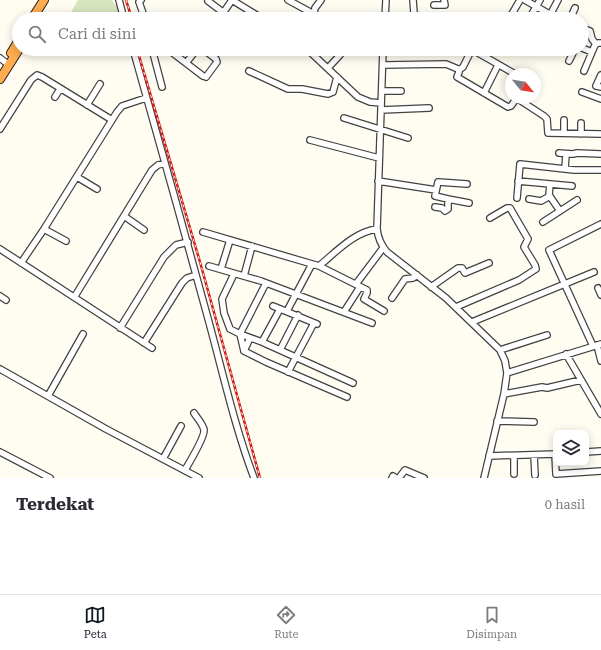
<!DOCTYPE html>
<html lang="id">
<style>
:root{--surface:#fff;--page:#f7f7f7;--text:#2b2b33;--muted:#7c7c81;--line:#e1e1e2;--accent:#111827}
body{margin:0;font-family:"Roboto Serif",serif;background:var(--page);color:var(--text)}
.controls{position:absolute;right:12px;bottom:12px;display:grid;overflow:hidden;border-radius:8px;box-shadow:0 2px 10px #0003}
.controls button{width:36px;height:36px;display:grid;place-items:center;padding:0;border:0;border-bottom:1px solid var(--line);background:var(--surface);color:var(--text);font:20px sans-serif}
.compass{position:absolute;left:505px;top:68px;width:36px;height:36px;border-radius:50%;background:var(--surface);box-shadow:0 2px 10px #0003;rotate:120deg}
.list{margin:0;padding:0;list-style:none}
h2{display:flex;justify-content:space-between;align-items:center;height:52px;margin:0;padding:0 16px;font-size:17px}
h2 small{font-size:13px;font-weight:400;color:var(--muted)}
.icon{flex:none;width:22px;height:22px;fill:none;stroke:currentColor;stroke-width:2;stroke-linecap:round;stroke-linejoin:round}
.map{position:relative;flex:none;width:601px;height:478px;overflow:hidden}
.search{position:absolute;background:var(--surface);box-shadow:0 2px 10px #0003;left:12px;right:12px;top:12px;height:44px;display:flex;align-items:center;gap:10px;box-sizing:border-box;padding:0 14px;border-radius:22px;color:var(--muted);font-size:15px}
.sheet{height:116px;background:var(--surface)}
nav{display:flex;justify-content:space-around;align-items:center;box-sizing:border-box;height:56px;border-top:1px solid var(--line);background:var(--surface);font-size:11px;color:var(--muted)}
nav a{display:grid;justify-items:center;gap:2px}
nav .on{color:var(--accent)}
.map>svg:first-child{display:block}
</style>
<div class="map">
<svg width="601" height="478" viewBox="0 0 601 478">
<rect width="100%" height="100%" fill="#fffdf1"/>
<!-- cemetery -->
<path fill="#d6e5be" d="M 78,0 L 112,0 L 114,4 L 119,6 L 123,19 L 67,19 Z"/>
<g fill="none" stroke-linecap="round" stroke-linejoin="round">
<!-- minor casing -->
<g stroke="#424242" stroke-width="8">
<path id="minor" d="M 119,0 L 124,19
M 141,0 L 139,2 L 145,19
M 232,0 L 263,19
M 288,0 L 323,19
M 413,0 L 414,13
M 525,0 L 551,15
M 208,1 L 232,19
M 434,5 L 445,5 L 444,0
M 194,18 L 196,19
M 219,19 L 232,0
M 313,19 L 315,8 L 321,0
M 385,19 L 386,0
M 509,19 L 520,0
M 529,19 L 540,0
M 548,19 L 558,0
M 570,19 L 575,8
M 582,28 L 590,31 L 592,39 L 596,44
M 582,48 L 592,52
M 133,49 C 158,138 183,226 207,315 C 222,369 234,425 254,478
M 152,49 L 162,87
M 197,49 L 186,63 L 203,76
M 203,49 L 216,59 L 217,62 L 206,77
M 307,49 L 358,97 L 370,102 L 381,103
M 383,49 L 377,229 C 378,238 381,245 387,252 L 446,298 L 500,350 L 505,361 L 507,373 L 504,394 L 484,478
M 169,50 L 186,63
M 552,52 L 553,49
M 0,58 L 5,62
M 569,61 L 575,49
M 383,65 L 446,64 L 458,69 L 459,72 L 457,77 L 508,107 L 511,106 L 516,99 L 518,99 L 544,116 L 547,119 L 548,133 L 601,134
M 328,68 L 340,55
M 459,70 L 463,67 L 471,51 L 473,50 L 515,74
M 249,71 L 288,89 L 302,89 L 328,94 L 333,92 L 337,77
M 584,71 L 595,45 L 598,43 L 601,43
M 601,75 L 596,86 L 601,87
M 382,91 L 401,91
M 582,92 L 601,99
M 484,93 L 498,65
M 55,97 L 60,89
M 87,105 L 100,84
M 381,110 L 429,108
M 344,118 L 408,138
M 564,120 L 564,133
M 581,123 L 581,134
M 0,129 L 31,80 L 37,75 L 42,77 L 112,120
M 310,140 L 379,158
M 559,153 L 573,154 L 577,153 L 601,154
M 565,169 L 566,154
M 77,177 L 97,189
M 378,181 L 436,190
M 518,181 L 572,186
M 550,184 L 549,195 L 560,211
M 517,198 L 520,164 L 574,170 L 601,170
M 448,199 L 469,203
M 529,199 L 541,201 L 550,196
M 435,207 L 442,208 L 445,211 L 448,209 L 448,199 L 435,196 L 438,182 L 467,184
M 124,216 L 144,230
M 543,222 L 577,200
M 44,229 L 66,241
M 203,232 L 319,266 L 367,290 L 367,293 L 364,299 L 384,311
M 0,249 L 152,348
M 21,263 L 44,229 L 117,112 L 122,106 L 146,98
M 209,266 L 261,281 L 372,323
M 319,266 C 336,252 354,232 377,229
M 221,269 L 230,240
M 234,274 L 222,299 L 224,313 L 230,329 L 240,334 L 262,342 L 353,383
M 244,276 L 252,246
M 266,283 L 240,334 L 244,351 L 266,362 L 347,397
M 356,284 L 383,248
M 431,287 L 458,268 L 462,268 L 465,273 L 489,263
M 598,288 L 601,295
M 0,296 L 6,300
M 75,296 L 152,170 L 158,165 L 165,163
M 392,298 L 405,279 L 413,278 L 417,275
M 273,306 L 317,324
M 456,307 L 519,280 L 536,269 L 535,265 L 524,247 L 528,239 L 510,208 L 507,208 L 490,218
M 287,311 L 312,264
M 344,312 L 360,287
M 472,322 L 594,272
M 120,328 L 164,257 L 176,245 L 188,242
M 262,342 L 280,309
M 144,343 L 182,283 L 187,278 L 196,275
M 597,345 L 601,361
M 593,346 L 549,250 L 601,224
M 280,350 L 298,315
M 500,350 L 547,335
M 244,351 L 250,338
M 566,354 L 601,414
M 0,369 L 106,429 L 199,478
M 288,372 L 314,323
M 507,373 L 601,344
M 504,394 L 542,387 L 547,388 L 581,380
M 48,396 L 83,334
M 497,421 L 534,422
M 0,452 L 50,478
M 586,452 L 601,451
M 555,454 L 556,474 L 601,471
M 534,455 L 535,475
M 489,456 L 556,454
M 163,459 L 181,426
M 185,470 C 189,463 205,437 204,430 C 203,424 197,418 194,413
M 514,474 L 514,456
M 392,478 L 393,476 L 396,478
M 399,478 L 405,470 L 424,478"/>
</g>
<!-- highway casing -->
<g stroke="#202020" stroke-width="10">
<path id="highway" d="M 32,19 L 44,0
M 11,53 L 19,40
M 0,79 L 19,49"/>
</g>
<!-- minor -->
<use href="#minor" stroke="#fff" stroke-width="5.5"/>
<!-- highway -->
<use href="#highway" stroke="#ffac4f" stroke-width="8"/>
<!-- rail casing -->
<g stroke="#d01a16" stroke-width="2.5">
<path id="rail" d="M 126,0 L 132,19
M 137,49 L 200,262 L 260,478"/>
</g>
<!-- rail -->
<use href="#rail" stroke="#fff" stroke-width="1" stroke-dasharray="3" stroke-linecap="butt"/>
</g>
</svg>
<div class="controls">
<button><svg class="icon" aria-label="layers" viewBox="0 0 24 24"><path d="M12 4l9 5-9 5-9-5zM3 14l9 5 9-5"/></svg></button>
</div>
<svg class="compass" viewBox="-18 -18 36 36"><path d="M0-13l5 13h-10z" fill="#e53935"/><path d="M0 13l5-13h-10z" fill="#7c7c81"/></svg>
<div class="search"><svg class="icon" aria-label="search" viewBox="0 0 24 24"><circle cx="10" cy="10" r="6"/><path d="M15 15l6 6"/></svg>Cari di sini</div>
</div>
<section class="sheet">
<h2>Terdekat<small>0 hasil</small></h2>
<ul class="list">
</ul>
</section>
<nav>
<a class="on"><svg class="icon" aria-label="map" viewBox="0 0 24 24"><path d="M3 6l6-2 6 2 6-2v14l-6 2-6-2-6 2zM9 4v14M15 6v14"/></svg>Peta</a>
<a><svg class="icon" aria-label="directions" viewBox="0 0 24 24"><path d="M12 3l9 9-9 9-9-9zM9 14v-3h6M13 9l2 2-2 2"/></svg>Rute</a>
<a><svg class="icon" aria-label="saved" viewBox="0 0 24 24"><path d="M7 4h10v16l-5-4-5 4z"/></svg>Disimpan</a>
</nav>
